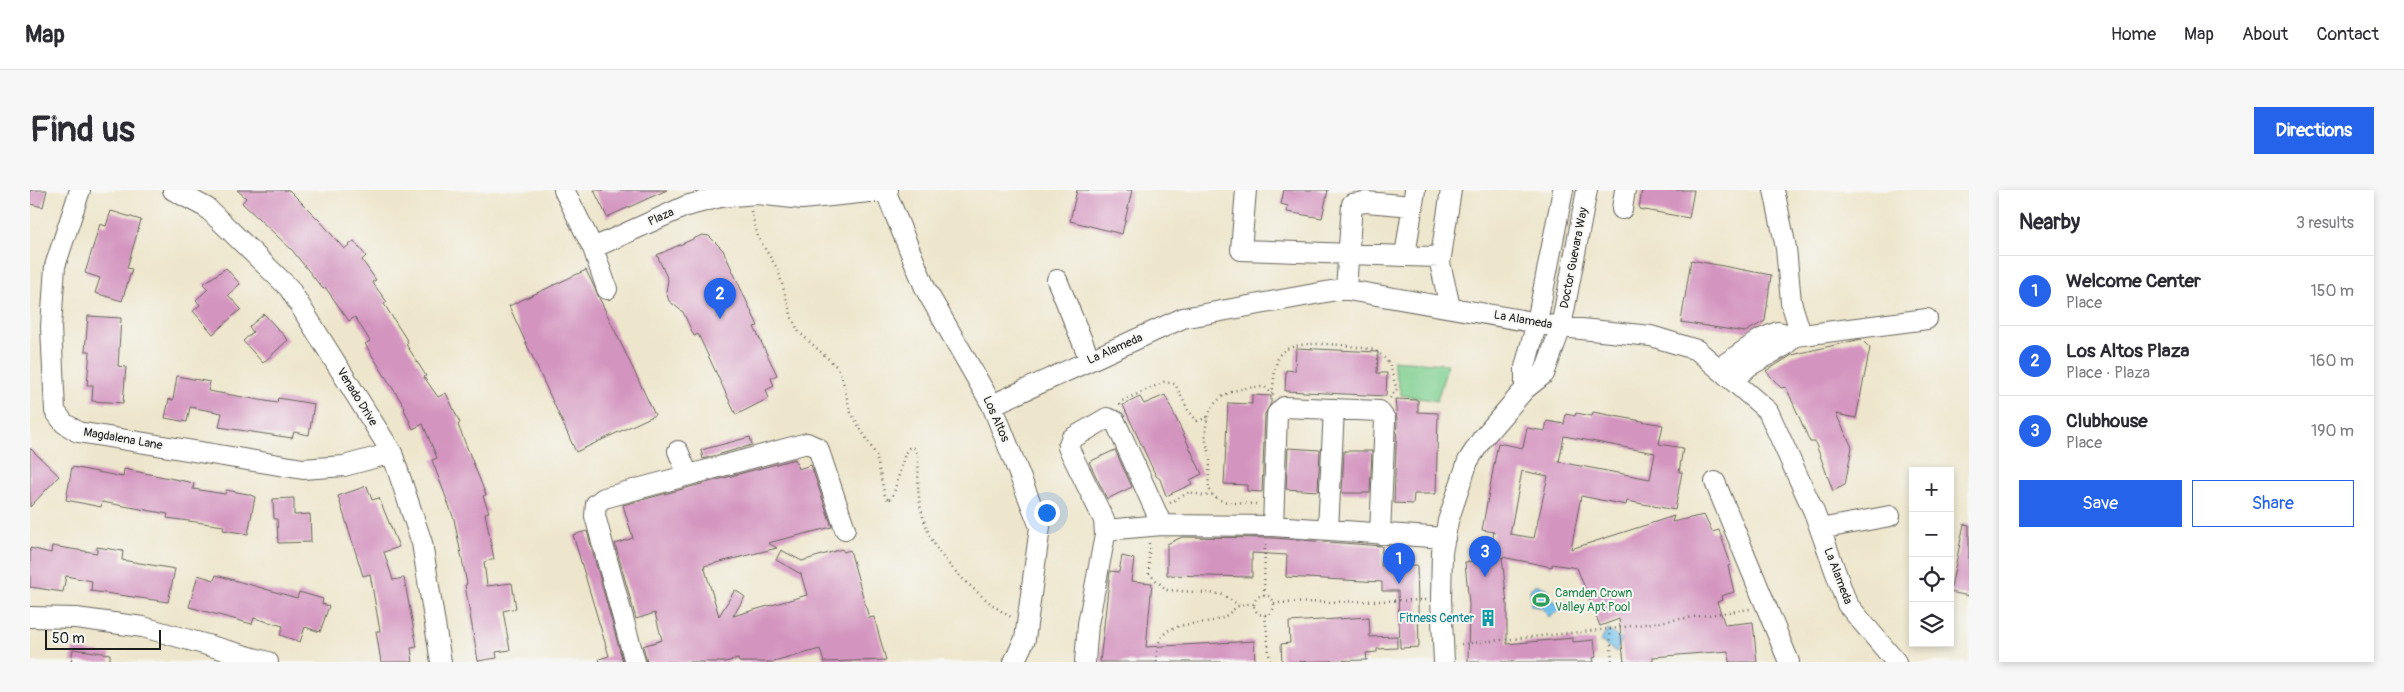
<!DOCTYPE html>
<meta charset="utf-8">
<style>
:root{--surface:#fff;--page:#f7f7f7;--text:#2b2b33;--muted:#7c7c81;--line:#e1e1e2;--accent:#2563eb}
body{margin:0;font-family:Pangolin,sans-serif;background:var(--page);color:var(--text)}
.controls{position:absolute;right:15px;bottom:15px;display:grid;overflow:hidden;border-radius:0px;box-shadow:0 2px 8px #0003}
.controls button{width:45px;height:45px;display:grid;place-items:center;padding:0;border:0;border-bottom:1px solid var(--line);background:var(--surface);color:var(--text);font:25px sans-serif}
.scale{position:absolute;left:15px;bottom:12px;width:116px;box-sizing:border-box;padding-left:5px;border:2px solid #1c1c1c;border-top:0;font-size:14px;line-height:18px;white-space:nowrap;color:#1c1c1c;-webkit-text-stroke:4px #f6f6f2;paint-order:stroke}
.you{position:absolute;left:1016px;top:322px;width:18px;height:18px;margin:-12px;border:4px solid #fff;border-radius:50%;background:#1a73e8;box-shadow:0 0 0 8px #1a73e833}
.badge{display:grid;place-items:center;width:32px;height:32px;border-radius:50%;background:var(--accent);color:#fff;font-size:16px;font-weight:700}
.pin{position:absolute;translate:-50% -41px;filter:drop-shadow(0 1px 2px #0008)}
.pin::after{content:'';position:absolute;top:26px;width:18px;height:15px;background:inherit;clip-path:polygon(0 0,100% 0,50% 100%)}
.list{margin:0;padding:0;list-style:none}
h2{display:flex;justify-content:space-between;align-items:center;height:65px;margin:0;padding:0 20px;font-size:21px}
h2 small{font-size:16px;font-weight:400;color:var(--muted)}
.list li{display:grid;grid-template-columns:32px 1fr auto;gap:15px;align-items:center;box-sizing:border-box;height:70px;padding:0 20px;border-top:1px solid var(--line)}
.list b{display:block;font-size:19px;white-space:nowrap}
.list p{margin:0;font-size:16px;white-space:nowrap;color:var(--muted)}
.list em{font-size:16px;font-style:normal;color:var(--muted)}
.actions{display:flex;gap:10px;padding:15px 20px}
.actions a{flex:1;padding:11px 0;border:1px solid var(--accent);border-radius:0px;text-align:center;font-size:18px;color:var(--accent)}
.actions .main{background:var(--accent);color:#fff}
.icon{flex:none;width:28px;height:28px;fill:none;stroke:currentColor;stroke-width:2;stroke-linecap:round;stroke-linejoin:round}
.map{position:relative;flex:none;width:1939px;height:472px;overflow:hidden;border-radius:0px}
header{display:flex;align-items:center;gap:30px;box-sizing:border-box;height:70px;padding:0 25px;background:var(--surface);border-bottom:1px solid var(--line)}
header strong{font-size:24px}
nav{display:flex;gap:28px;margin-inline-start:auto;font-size:18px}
.intro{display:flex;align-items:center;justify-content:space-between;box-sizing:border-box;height:120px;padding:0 30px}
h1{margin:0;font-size:35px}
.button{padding:12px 22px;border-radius:0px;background:var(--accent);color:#fff;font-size:18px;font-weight:700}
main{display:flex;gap:30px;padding:0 30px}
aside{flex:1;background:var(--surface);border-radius:0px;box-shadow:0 2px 8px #0003}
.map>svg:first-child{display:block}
</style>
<header>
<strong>Map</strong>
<nav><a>Home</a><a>Map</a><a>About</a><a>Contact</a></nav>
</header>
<div class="intro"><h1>Find us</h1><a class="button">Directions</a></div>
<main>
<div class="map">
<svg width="1939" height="472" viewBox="0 0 1939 472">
<rect width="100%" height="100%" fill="#f6f6f2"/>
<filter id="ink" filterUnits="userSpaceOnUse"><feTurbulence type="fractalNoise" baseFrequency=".02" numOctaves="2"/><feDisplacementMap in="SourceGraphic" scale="10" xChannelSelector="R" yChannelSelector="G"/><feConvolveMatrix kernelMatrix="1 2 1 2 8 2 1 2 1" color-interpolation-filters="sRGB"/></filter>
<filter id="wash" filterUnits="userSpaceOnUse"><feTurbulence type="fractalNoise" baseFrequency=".0096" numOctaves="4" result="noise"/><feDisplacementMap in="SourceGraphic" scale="20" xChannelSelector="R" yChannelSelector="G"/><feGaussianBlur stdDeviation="1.12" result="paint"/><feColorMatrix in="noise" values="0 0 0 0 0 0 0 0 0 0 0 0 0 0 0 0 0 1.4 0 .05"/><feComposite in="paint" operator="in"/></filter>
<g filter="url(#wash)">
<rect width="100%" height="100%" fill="#eee6cc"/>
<!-- green -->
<path fill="#80d091" stroke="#4e7656" d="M 1362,170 L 1418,174 L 1407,211 L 1371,205 Z"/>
<!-- water -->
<path fill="#71c0eb" stroke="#466e84" d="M 1506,394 L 1518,399 L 1522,411 L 1535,413 L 1535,419 L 1533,422 L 1526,422 L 1519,427 L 1512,418 L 1501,416 L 1500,399 Z
M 1578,440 L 1592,450 L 1586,462 L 1570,451 Z"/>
<g id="blocks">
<!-- building -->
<path fill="#d494c0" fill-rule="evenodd" d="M 0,0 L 17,0 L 13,17 L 0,14 Z
M 207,0 L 259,0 L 291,32 L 314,59 L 324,51 L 336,66 L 332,70 L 346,90 L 342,92 L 357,112 L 354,114 L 378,152 L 376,154 L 396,186 L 394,187 L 408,207 L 416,203 L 430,233 L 428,235 L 456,305 L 453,306 L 459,322 L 455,323 L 464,369 L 454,372 L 457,396 L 482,393 L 486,418 L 473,421 L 480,460 L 466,462 L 467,468 L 448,471 L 435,395 L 437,394 L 424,329 L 402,270 L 407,268 L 393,234 L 383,239 L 374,219 L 375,218 L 335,154 L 340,151 L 325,127 L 319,131 L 295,97 L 293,99 L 262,60 L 212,13 L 216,8 Z
M 564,0 L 637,0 L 577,27 Z
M 1047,0 L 1102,0 L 1092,44 L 1040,31 Z
M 1254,0 L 1298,0 L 1292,28 L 1257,22 L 1258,16 L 1251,14 Z
M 1612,0 L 1664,0 L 1659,28 L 1609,19 Z
M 81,21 L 111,30 L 97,78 L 102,79 L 92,111 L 65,103 L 70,88 L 55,83 L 70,34 L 76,36 Z
M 672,45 L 679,46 L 693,60 L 728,136 L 724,137 L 747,185 L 741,188 L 744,196 L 736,200 L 739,208 L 706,225 L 668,144 L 664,146 L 653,122 L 639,111 L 636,102 L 638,90 L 627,65 Z
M 1661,70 L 1741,85 L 1735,131 L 1715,142 L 1651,132 Z
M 196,78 L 210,94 L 198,105 L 211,119 L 183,144 L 163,121 L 170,115 L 166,110 L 178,99 L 173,94 Z
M 556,80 L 625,225 L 546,262 L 479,116 Z
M 234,124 L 258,150 L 233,173 L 213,151 L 223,142 L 219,137 Z
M 58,126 L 91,128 L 88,176 L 96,177 L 93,213 L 62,211 L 63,195 L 57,195 L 60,161 L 55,161 Z
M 1831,149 L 1840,158 L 1826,228 L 1806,224 L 1822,257 L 1815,295 L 1803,301 L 1785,252 L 1780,252 L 1756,197 L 1751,198 L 1736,181 L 1762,165 Z
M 1266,158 L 1348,162 L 1347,183 L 1357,183 L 1356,206 L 1255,201 L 1256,180 L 1265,181 Z
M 147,186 L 180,192 L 178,201 L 247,213 L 248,208 L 284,214 L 279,245 L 264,242 L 262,248 L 189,237 L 192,223 L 160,217 L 157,232 L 135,228 L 139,209 L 143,210 Z
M 1135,205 L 1172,284 L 1160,290 L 1162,294 L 1136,306 L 1130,289 L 1126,286 L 1093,215 L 1110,207 L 1114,214 Z
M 1222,205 L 1241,206 L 1241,213 L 1235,224 L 1232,302 L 1217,301 L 1217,295 L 1194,294 L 1198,213 L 1222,214 Z
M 1365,209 L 1388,210 L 1388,222 L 1408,223 L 1406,304 L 1384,304 L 1383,314 L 1364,313 L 1367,230 Z
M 1563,222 L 1633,235 L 1629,254 L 1653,258 L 1649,282 L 1652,282 L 1645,320 L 1597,311 L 1596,315 L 1551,306 L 1541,359 L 1644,326 L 1642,332 L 1674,325 L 1682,342 L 1689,340 L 1701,375 L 1698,376 L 1704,402 L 1691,406 L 1692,410 L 1687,412 L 1695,435 L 1723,432 L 1727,472 L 1699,472 L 1698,461 L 1623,467 L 1623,472 L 1594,472 L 1589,429 L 1570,436 L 1547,378 L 1522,374 L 1522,377 L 1472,367 L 1477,414 L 1477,454 L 1543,448 L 1543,452 L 1564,450 L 1566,467 L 1563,468 L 1564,472 L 1438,472 L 1439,414 L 1435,372 L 1459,370 L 1464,342 L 1452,340 L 1468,253 L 1493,258 L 1497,238 L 1515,241 L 1517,231 L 1534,234 L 1536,224 L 1545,226 L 1546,223 L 1562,226 ZM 1534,246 L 1625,263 L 1620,289 L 1529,272 ZM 1492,281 L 1518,286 L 1504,348 L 1480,344 Z
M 720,247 L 722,255 L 673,269 L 671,260 Z
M 0,258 L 29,286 L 0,317 Z
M 1258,258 L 1290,260 L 1288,301 L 1256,299 Z
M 1085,260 L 1102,297 L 1077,309 L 1059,272 Z
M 1314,261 L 1342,261 L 1340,303 L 1312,303 Z
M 765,269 L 768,279 L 781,275 L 802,337 L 738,353 L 747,358 L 674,376 L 689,426 L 705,400 L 715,407 L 703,426 L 777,405 L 771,384 L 746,370 L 751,360 L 772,371 L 812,359 L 814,362 L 820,360 L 839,428 L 844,427 L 856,470 L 794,472 L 790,459 L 744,472 L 709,472 L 708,469 L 695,472 L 617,472 L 613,456 L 632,450 L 625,423 L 606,429 L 585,354 L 603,348 L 593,315 Z
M 42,277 L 93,287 L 94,279 L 164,293 L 163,299 L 195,304 L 196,300 L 218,304 L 225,307 L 218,344 L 193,340 L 194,336 L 137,328 L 138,324 L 72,312 L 71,317 L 36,310 Z
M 337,296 L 342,310 L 349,308 L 369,357 L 354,362 L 363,390 L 374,388 L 387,457 L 381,458 L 383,472 L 351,472 L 346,441 L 350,441 L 340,384 L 333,386 L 308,306 Z
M 264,308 L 264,325 L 280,324 L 281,352 L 248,353 L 247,329 L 244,329 L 243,309 Z
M 1934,334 L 1939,335 L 1939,406 L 1920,402 Z
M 557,341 L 593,472 L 570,472 L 569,469 L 579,466 L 543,345 Z
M 1152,347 L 1243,348 L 1352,356 L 1351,376 L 1387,375 L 1389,457 L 1370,458 L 1368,401 L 1352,401 L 1352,392 L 1256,387 L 1257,365 L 1222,363 L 1222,387 L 1137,385 L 1137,354 Z
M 22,356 L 67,363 L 67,357 L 93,361 L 92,370 L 145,379 L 138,412 L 61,401 L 62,391 L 36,386 L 33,402 L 0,397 L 0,358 L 21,363 Z
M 1092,366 L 1104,369 L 1101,391 L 1122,393 L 1116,457 L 1224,451 L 1225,472 L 1070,472 L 1080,381 L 1089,382 Z
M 168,385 L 184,390 L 186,385 L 267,408 L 269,402 L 293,409 L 292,414 L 299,416 L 290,442 L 275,437 L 270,452 L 250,445 L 253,436 L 224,428 L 222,434 L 159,417 Z
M 1339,427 L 1340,447 L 1367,446 L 1367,458 L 1347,459 L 1347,462 L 1336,463 L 1337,470 L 1252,472 L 1251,454 L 1260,453 L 1259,432 Z
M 43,459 L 80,464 L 80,472 L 41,472 Z"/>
</g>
</g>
<g filter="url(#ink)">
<use href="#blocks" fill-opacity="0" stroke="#66635a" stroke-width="1"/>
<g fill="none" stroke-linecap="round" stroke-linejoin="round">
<!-- minor casing -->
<g stroke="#66635a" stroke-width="22">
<path id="minor" d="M 50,0 L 25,76 L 21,137 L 25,221 L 34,233 L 48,242 L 273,279 L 314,276 L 362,263
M 143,0 L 177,18 L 259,98 L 362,263 L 392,353 L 411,472
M 534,0 L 563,58 L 656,16 L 690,7 L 727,4 L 772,9 L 858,0
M 855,0 L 896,100 L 962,215 L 1010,337 L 995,449 L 984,472
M 1216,0 L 1211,60 L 1375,66 L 1385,0
M 1744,0 L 1756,58 L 1761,112 L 1771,144
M 1592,19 L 1595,0
M 563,58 L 577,99
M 1375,66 L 1411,67
M 1027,90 L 1060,170
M 1316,99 L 1322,14 L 1336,12 L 1383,16
M 1420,117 L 1410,73 L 1421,0
M 1689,178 L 1731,149 L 1748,142 L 1765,146 L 1897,129
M 1703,190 L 1719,176 L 1754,156 L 1765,146
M 1495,199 L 1495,177 L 1507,132 L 1533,0
M 962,215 L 1153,128 L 1312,99 L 1531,137 L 1621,146 L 1667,160 L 1738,221 L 1784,322 L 1817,414 L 1866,472
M 648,261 L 658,285
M 1685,292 L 1759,472
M 1243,336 L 1247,224 L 1254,217 L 1349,221 L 1355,229 L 1350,344
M 1790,339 L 1860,326
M 1075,340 L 1132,335 L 1243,336 L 1415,348
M 1298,340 L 1304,219
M 0,427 L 46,428 L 113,437 L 238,472
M 605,472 L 565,326 L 566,314 L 574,308 L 777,253 L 788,258 L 815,339
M 1055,472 L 1058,434 L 1075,345 L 1074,330 L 1038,257 L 1041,249 L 1077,228 L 1085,231 L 1132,335
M 1414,472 L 1411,409 L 1412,362 L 1418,331 L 1438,271 L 1452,249 L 1495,199 L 1514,184 L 1531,137 L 1557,0"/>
</g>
<!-- path -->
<path stroke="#66635a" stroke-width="2.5" stroke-dasharray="1 4" stroke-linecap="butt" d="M 721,21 L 728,47 L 748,80 L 762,128 L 769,142 L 806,176 L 812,187 L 820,221 L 846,265 L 855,306 L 859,311 L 864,303 L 875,263 L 879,258 L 884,258 C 892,271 886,291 889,307 C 891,324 897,342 906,357 C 917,377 961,417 981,427
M 1242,204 C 1244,193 1244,177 1249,166 C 1259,146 1325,156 1344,160 C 1365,173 1359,180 1367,199 L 1360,208
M 1090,215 L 1092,211 L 1134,192 L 1145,194 L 1158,220 L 1167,231 L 1178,227
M 1140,313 L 1159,302 L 1175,306 L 1182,305
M 1226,314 C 1214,313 1190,315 1182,304 C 1175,295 1181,278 1180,267 C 1180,261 1177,257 1176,252 C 1172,211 1197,196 1235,197 L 1243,205
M 1119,353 L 1119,384 L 1137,400 L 1191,404 L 1209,415
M 1234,405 L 1235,354
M1224 415a10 10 0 1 1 20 0a10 10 0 1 1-20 0Z
M 1244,413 L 1395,410
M 1235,425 L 1240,472
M 1580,439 L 1720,419
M 1431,454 L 1580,439 L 1582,472
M 1127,472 C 1124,427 1160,438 1190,429 C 1197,427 1202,419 1209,416 C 1213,414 1220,414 1224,414"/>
<!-- minor -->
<use href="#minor" stroke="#fff" stroke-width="20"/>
</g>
</g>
<!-- icons -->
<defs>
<g id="stadium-bare" transform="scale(1.35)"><path d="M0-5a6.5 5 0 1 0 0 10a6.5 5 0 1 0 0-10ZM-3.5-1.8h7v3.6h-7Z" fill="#2e9e5b" stroke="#f6f6f2" stroke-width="2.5" paint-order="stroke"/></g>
<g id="building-bare" transform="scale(1.35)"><path d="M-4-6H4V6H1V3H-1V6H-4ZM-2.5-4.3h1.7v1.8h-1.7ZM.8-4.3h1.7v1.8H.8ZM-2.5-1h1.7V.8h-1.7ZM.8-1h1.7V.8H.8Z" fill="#0f9aa8" stroke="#f6f6f2" stroke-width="2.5" paint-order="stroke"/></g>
</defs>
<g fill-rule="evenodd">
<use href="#stadium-bare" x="1511" y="410"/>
<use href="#building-bare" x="1458" y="428"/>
</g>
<g text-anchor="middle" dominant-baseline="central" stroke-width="4" stroke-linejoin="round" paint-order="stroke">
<!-- street labels -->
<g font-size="12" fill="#1c1c1c" stroke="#f6f6f2">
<text transform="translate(631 27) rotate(-24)">Plaza</text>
<text transform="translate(1544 68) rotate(-79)">Doctor Guevara Way</text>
<text transform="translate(1493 130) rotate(10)">La Alameda</text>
<text transform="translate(1085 159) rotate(-24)">La Alameda</text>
<text transform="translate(327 207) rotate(58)">Venado Drive</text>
<text transform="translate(966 229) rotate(66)">Los Altos</text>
<text transform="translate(93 249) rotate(10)">Magdalena Lane</text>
<text transform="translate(1808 386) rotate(69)">La Alameda</text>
</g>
<!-- leisure labels -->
<g font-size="12" fill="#27864d" stroke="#f6f6f2" text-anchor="start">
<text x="1525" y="403">Camden Crown<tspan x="1525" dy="14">Valley Apt Pool</tspan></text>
</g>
<!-- culture labels -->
<g font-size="12" fill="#0d838f" stroke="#f6f6f2" text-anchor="end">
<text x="1444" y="428">Fitness Center</text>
</g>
</g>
</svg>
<div class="controls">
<button>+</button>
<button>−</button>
<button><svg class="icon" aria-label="locate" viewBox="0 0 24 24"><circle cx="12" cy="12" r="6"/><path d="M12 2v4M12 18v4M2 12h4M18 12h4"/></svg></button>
<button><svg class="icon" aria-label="layers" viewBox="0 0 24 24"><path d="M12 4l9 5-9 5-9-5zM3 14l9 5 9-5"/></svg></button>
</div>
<div class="scale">50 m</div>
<div class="you"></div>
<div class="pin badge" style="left:1369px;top:394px">1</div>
<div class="pin badge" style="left:690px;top:129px">2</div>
<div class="pin badge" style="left:1455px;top:387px">3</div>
</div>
<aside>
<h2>Nearby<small>3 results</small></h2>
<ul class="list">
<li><span class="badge">1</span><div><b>Welcome Center</b><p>Place</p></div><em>150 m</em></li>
<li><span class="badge">2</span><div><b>Los Altos Plaza</b><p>Place · Plaza</p></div><em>160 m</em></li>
<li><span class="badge">3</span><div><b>Clubhouse</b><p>Place</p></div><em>190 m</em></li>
</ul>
<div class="actions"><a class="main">Save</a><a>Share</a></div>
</aside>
</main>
